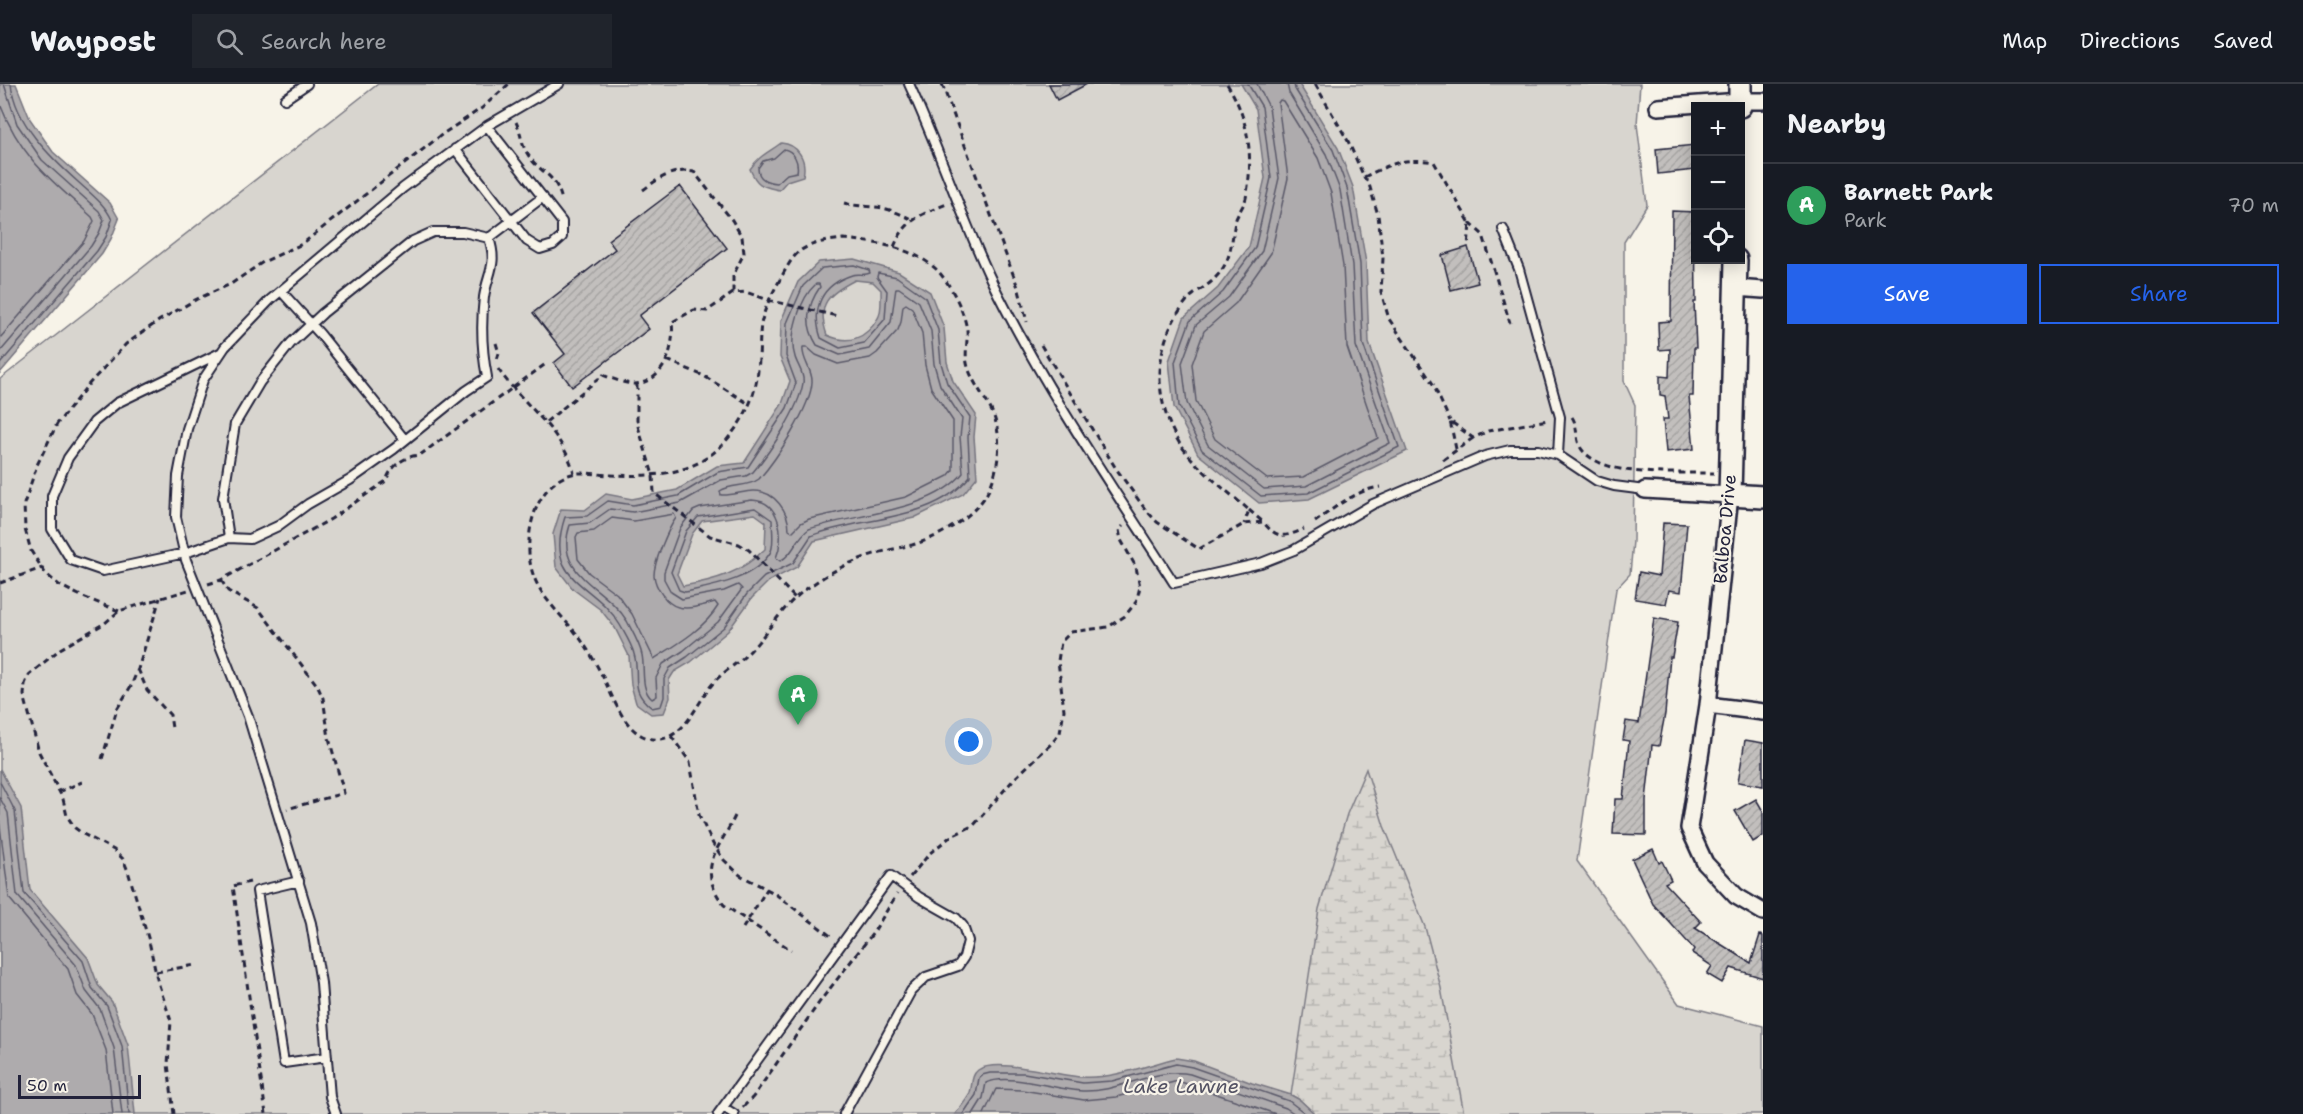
<!DOCTYPE html>
<meta charset="utf-8">
<style>
:root{--surface:#171b24;--page:#20242c;--text:#f1f3f6;--muted:#9ea1a6;--line:#363941;--accent:#2563eb}
body{margin:0;font-family:"Shantell Sans",sans-serif;background:var(--page);color:var(--text)}
.controls{position:absolute;right:18px;top:18px;display:grid;overflow:hidden;border-radius:0px;box-shadow:0 3px 15px #0003}
.controls button{width:54px;height:54px;display:grid;place-items:center;padding:0;border:0;border-bottom:2px solid var(--line);background:var(--surface);color:var(--text);font:30px sans-serif}
.scale{position:absolute;left:18px;bottom:15px;width:123px;box-sizing:border-box;padding-left:6px;border:3px solid #22223b;border-top:0;font-size:16px;line-height:21px;white-space:nowrap;color:#22223b;-webkit-text-stroke:4px #f7f3e8;paint-order:stroke}
.you{position:absolute;left:969px;top:658px;width:21px;height:21px;margin:-15px;border:4px solid #fff;border-radius:50%;background:#1a73e8;box-shadow:0 0 0 9px #1a73e833}
.badge{display:grid;place-items:center;width:39px;height:39px;border-radius:50%;background:var(--accent);color:#fff;font-size:20px;font-weight:700}
.pin{position:absolute;translate:-50% -50px;filter:drop-shadow(0 2px 3px #0008)}
.pin::after{content:'';position:absolute;top:32px;width:21px;height:18px;background:inherit;clip-path:polygon(0 0,100% 0,50% 100%)}
.list{margin:0;padding:0;list-style:none}
h2{display:flex;justify-content:space-between;align-items:center;height:78px;margin:0;padding:0 24px;font-size:26px}
h2 small{font-size:20px;font-weight:400;color:var(--muted)}
.list li{display:grid;grid-template-columns:39px 1fr auto;gap:18px;align-items:center;box-sizing:border-box;height:84px;padding:0 24px;border-top:2px solid var(--line)}
.list b{display:block;font-size:22px;white-space:nowrap}
.list p{margin:0;font-size:20px;white-space:nowrap;color:var(--muted)}
.list em{font-size:20px;font-style:normal;color:var(--muted)}
.actions{display:flex;gap:12px;padding:18px 24px}
.actions a{flex:1;padding:14px 0;border:2px solid var(--accent);border-radius:0px;text-align:center;font-size:21px;color:var(--accent)}
.actions .main{background:var(--accent);color:#fff}
.icon{flex:none;width:33px;height:33px;fill:none;stroke:currentColor;stroke-width:2;stroke-linecap:round;stroke-linejoin:round}
.map{position:relative;flex:none;width:1763px;height:1030px;overflow:hidden}
header{display:flex;align-items:center;gap:36px;box-sizing:border-box;height:84px;padding:0 30px;background:var(--surface);border-bottom:2px solid var(--line)}
header strong{font-size:28px}
nav{display:flex;gap:33px;margin-inline-start:auto;font-size:21px}
.search{width:420px;height:54px;background:var(--page);display:flex;align-items:center;gap:15px;box-sizing:border-box;padding:0 21px;border-radius:0px;color:var(--muted);font-size:22px}
main{display:flex}
aside{flex:1;background:var(--surface)}
.map>svg:first-child{display:block}
</style>
<header>
<strong>Waypost</strong>
<div class="search"><svg class="icon" aria-label="search" viewBox="0 0 24 24"><circle cx="10" cy="10" r="6"/><path d="M15 15l6 6"/></svg>Search here</div>
<nav><a>Map</a><a>Directions</a><a>Saved</a></nav>
</header>
<main>
<div class="map">
<svg width="1763" height="1030" viewBox="0 0 1763 1030">
<defs>
<pattern id="wetland-marsh" width="20" height="14" patternUnits="userSpaceOnUse" patternTransform="scale(1.5)"><rect width="20" height="14" fill="#d8d5cf"/><path d="M1 5h8M5 5V1M11 12h8M15 12V8" fill="none" stroke="#b9b7b3"/></pattern>
<pattern id="building-hatch" width="6" height="6" patternUnits="userSpaceOnUse" patternTransform="scale(1.5)"><rect width="6" height="6" fill="#c2bfbd"/><path d="M-1 1l2-2M0 6l6-6M5 7l2-2" fill="none" stroke="#a6a4a3"/></pattern>
</defs>
<rect width="100%" height="100%" fill="#f7f3e8"/>
<filter id="ink" filterUnits="userSpaceOnUse"><feTurbulence type="fractalNoise" baseFrequency=".0167" numOctaves="2"/><feDisplacementMap in="SourceGraphic" scale="12" xChannelSelector="R" yChannelSelector="G"/><feConvolveMatrix kernelMatrix="1 2 1 2 8 2 1 2 1" color-interpolation-filters="sRGB"/></filter>
<g filter="url(#ink)">
<!-- green -->
<path fill="#d8d5cf" stroke="#7d7c85" stroke-width="1.5" d="M 378,0 L 1640,0 L 1637,40 L 1647,121 L 1624,158 L 1624,297 L 1635,321 L 1633,457 L 1630,490 L 1616,505 L 1577,777 L 1679,920 L 1763,942 L 1763,1030 L 0,1030 L 0,295 Z"/>
<!-- wetland -->
<path fill="url(#wetland-marsh)" stroke="#7d7c85" stroke-width="1.5" d="M 1366,685 L 1384,742 L 1425,843 L 1441,904 L 1464,1030 L 1315,1030 L 1300,1016 L 1291,1011 L 1319,825 L 1347,730 Z"/>
<!-- water -->
<path fill="#aeabad" stroke="#76747f" stroke-width="1.5" fill-rule="evenodd" d="M 0,0 L 16,0 L 30,35 L 53,68 L 110,119 L 119,135 L 111,155 L 102,170 L 0,289 Z
M 1241,0 L 1299,0 L 1338,64 L 1353,103 L 1366,179 L 1369,259 L 1407,367 L 1309,415 L 1259,419 L 1198,370 L 1174,323 L 1169,277 L 1184,234 L 1218,204 L 1249,163 L 1265,94 L 1256,25 Z
M 781,59 C 798,60 807,76 803,92 L 787,97 L 779,106 C 762,102 757,102 750,85 C 761,70 768,69 781,59 Z
M 854,175 L 899,188 L 930,208 L 944,244 L 947,278 L 953,297 L 976,331 L 974,353 L 977,393 L 963,410 L 914,434 L 814,457 L 797,483 L 769,497 L 752,514 L 728,547 L 691,578 L 674,588 L 669,596 L 670,614 L 664,629 L 651,630 L 636,619 L 631,601 L 629,572 L 615,544 L 601,526 L 573,505 L 556,483 L 553,450 L 561,425 L 585,426 L 606,410 L 632,415 L 677,406 L 717,382 L 744,379 L 782,320 L 790,297 L 780,273 L 781,237 L 798,198 L 819,178 ZM 855,196 L 873,198 L 881,206 C 881,214 882,228 878,234 C 866,255 848,261 827,251 C 816,220 828,210 855,196 ZM 755,430 L 766,438 L 765,465 C 741,489 716,496 683,502 L 677,490 L 692,450 L 702,437 Z
M 0,685 L 21,724 L 30,806 L 88,874 L 98,901 L 112,918 L 128,961 L 135,1030 L 0,1030 Z
M 1176,974 L 1194,977 L 1252,999 L 1291,1011 L 1300,1016 L 1315,1030 L 955,1030 C 960,1024 965,1018 969,1011 C 973,1003 970,992 978,986 C 997,973 1059,992 1082,993 C 1113,995 1147,981 1176,974 Z"/>
<g fill="none" stroke-linecap="round" stroke-linejoin="round">
<!-- shore -->
<path stroke="#5a5969" stroke-width="1.5" d="M 1248,0 L 1262,23 L 1271,94 L 1255,164 L 1223,208 L 1190,237 L 1175,278 L 1179,322 L 1202,366 L 1261,412 L 1308,409 L 1399,363 L 1363,260 L 1360,180 L 1347,104 L 1333,66 L 1295,5 L 1294,0
M 1257,0 L 1269,23 L 1279,94 L 1262,167 L 1229,213 L 1196,241 L 1182,279 L 1187,319 L 1208,361 L 1264,405 L 1306,402 L 1390,359 L 1356,262 L 1352,181 L 1340,106 L 1326,70 L 1289,9 L 1287,0
M 1280,16 L 1283,17 L 1318,74 L 1331,109 L 1343,182 L 1347,263 L 1378,354 L 1303,393 L 1267,395 L 1215,355 L 1196,317 L 1192,280 L 1204,247 L 1236,219 L 1271,169 L 1288,94 L 1278,19 Z
M 0,20 C 21,74 50,95 92,133 L 94,137 L 84,157 L 0,254
M 784,65 C 794,67 799,78 797,88 L 787,90 L 777,99 C 768,98 758,96 758,84 L 763,77 L 774,74 Z
M 854,181 L 869,186 L 870,189 C 864,192 858,189 852,191 C 821,201 811,224 821,254 L 840,264 L 864,259 L 885,235 L 887,207 L 877,193 L 878,189 L 897,193 L 925,213 L 938,246 L 941,279 L 947,299 L 970,333 L 968,353 L 970,392 C 933,439 861,432 811,452 L 793,479 L 764,493 L 747,510 L 724,543 L 687,573 L 670,584 L 664,595 L 664,613 L 661,622 L 652,624 C 628,606 641,593 634,570 C 632,561 625,550 620,541 C 595,498 543,499 565,433 L 587,432 L 608,417 L 633,421 L 678,412 L 718,388 L 748,383 L 787,324 L 796,299 L 786,272 L 787,239 L 803,202 L 822,184 Z
M 816,200 L 819,200 L 820,203 C 807,222 804,240 817,261 L 840,271 L 869,265 L 891,238 L 896,204 L 899,204 L 919,218 L 931,247 L 934,280 L 940,301 L 962,335 L 960,353 L 963,389 C 932,428 853,430 809,445 C 796,454 794,470 780,477 L 776,474 C 785,453 781,417 752,416 L 700,424 L 693,427 L 680,444 L 664,488 L 664,495 L 671,508 L 682,515 L 724,507 L 738,501 L 742,505 L 718,538 L 683,567 L 663,580 L 656,594 L 657,612 L 652,615 C 640,605 645,585 642,571 C 640,560 632,547 627,537 C 606,502 553,492 570,441 L 590,439 L 610,425 L 633,428 L 680,419 L 721,396 L 746,392 L 753,388 C 770,368 799,325 803,299 C 805,290 797,281 795,273 C 788,252 800,214 816,200 Z
M 906,220 L 912,224 L 922,249 L 925,281 L 931,304 L 953,337 L 953,386 L 948,392 L 906,413 L 809,435 L 801,439 L 792,448 L 789,446 C 789,428 775,407 754,407 C 743,407 732,412 721,411 L 720,407 C 732,399 747,404 759,395 C 776,376 811,323 812,298 C 813,286 801,275 803,263 L 807,263 L 816,271 L 838,280 L 870,274 L 877,269 L 898,246 L 901,238 L 903,222 Z
M 0,268 L 91,162 L 99,149 L 104,136 L 99,127 L 42,76 L 17,40 L 4,0
M 0,280 L 97,167 L 106,153 L 112,136 C 105,120 91,110 78,98 C 50,73 15,39 11,0
M 755,424 L 772,436 C 772,445 775,462 770,469 C 753,496 713,502 685,508 L 679,506 L 671,488 L 686,447 L 698,433 Z
M 674,430 L 676,434 C 668,445 654,478 654,491 C 655,503 666,520 678,523 C 690,526 704,521 715,518 L 718,522 C 704,545 676,561 654,575 L 632,530 L 617,510 L 589,489 L 578,475 L 576,453 L 578,449 L 594,447 L 612,434 L 634,437 Z
M 0,698 L 15,727 L 24,809 L 83,877 L 92,904 L 107,922 L 122,962 L 129,1030
M 0,714 L 8,729 L 17,811 L 76,881 L 86,907 L 100,925 L 114,964 L 122,1030
M 0,742 L 9,814 L 68,885 L 77,911 L 92,930 L 106,966 L 113,1030
M 963,1030 L 976,1011 L 979,994 L 982,991 L 990,989 L 1024,989 L 1083,999 L 1112,997 L 1176,980 L 1192,983 L 1289,1017 L 1306,1030
M 973,1030 L 983,1014 L 986,999 C 1009,988 1056,1006 1082,1007 C 1118,1009 1156,983 1190,990 L 1286,1024 L 1295,1030
M 984,1030 L 996,1005 L 1022,1006 L 1084,1016 L 1116,1013 L 1178,997 L 1276,1030"/>
</g>
<!-- building -->
<path fill="url(#building-hatch)" stroke="#22223b" stroke-width="1.5" d="M 1049,0 L 1087,0 L 1057,16 Z
M 1695,61 L 1695,86 L 1658,90 L 1656,65 Z
M 680,102 L 727,164 L 639,232 L 649,245 L 572,303 L 554,279 L 565,270 L 533,229 L 615,165 L 608,156 Z
M 1672,127 L 1695,128 L 1696,218 L 1694,218 L 1696,264 L 1694,264 L 1693,312 L 1689,312 L 1694,365 L 1666,368 L 1663,335 L 1668,335 L 1665,312 L 1660,311 L 1660,292 L 1669,293 L 1670,265 L 1659,266 L 1658,238 L 1671,237 Z
M 1468,163 L 1478,199 L 1451,206 L 1442,171 Z
M 1663,439 L 1687,440 L 1681,508 L 1669,506 L 1666,520 L 1635,515 L 1639,488 L 1659,492 Z
M 1654,534 L 1678,538 L 1672,573 L 1670,573 L 1665,630 L 1659,662 L 1652,661 L 1646,716 L 1646,751 L 1613,750 L 1615,715 L 1623,715 L 1629,657 L 1623,656 L 1626,637 L 1639,639 Z
M 1745,656 L 1763,659 L 1763,702 L 1738,698 Z
M 1756,715 L 1763,727 L 1763,752 L 1753,758 L 1735,727 Z
M 1653,765 L 1659,779 L 1662,777 L 1671,796 L 1665,799 L 1701,838 L 1695,844 L 1751,879 L 1760,851 L 1763,852 L 1763,894 L 1731,884 L 1722,899 L 1707,890 L 1712,882 L 1692,869 L 1694,865 L 1653,820 L 1632,775 Z"/>
<g fill="none" stroke-linecap="round" stroke-linejoin="round">
<!-- lane casing -->
<g stroke="#22223b" stroke-width="12">
<path id="lane" d="M 909,0 C 941,69 964,142 998,210 C 1049,311 1113,404 1174,499 L 1261,479 L 1294,466 L 1373,420 L 1485,372 L 1510,366 L 1538,366 L 1558,371 L 1597,397 L 1614,402 L 1645,406
M 285,15 L 307,0
M 455,65 L 527,157 L 540,165 L 553,161 L 562,153 L 562,138 L 487,42
M 1503,145 L 1519,185 L 1560,333 L 1558,371
M 489,154 L 543,113
M 281,207 L 320,250 L 405,356
M 220,269 L 117,319 L 94,338 L 68,374 L 52,412 L 52,445 L 71,476 L 103,487 L 185,469 L 229,454 L 223,414 L 235,340 L 260,298 L 291,259 L 323,229 L 413,157 L 433,148 L 463,148 L 489,154
M 229,454 L 250,455 L 278,442 L 308,420 L 350,396 L 394,365 L 466,307 L 487,293 C 482,268 481,239 484,213 C 488,188 498,181 489,154
M 299,797 L 257,807 L 284,979 L 327,973
M 723,1023 L 734,1030
M 336,1030 L 330,1013 L 321,899 L 311,839 L 248,632 L 186,476 L 176,433 L 178,392 L 187,345 L 203,296 L 225,263 L 270,216 L 403,104 L 487,42 L 559,0
M 718,1030 L 891,792 L 919,813 L 956,834 L 963,842 L 968,857 L 964,873 L 958,882 L 926,893 L 911,907 L 844,1030"/>
</g>
<!-- street casing -->
<g stroke="#22223b" stroke-width="20">
<path id="street" d="M 1658,23 L 1740,17 L 1763,17
M 1735,204 L 1763,206
M 1645,406 L 1730,411 L 1708,621 L 1689,744 L 1705,779 L 1736,812 L 1763,828
M 1708,621 L 1763,628"/>
</g>
<!-- secondary casing -->
<g stroke="#22223b" stroke-width="26">
<path id="secondary" d="M 1740,0 L 1740,22
M 1736,176 L 1730,411 L 1763,413"/>
</g>
<!-- path -->
<path stroke="#22223b" stroke-width="3" stroke-dasharray="6 4.5" stroke-linecap="butt" d="M 942,0 L 1019,206 L 1027,238
M 1227,0 C 1249,34 1254,74 1246,114 C 1244,122 1237,130 1235,138 C 1231,159 1232,176 1216,193 C 1208,203 1193,208 1185,219 C 1153,261 1152,315 1180,360 C 1197,385 1226,406 1249,426 L 1244,440
M 1315,0 L 1348,57 L 1364,93 L 1369,100 L 1378,131 L 1383,174 L 1381,208 L 1389,235 L 1433,300 L 1450,337
M 516,38 C 521,48 521,60 527,69 C 539,90 556,88 562,117
M 1364,93 C 1391,80 1403,73 1434,78 L 1470,139 L 1468,163
M 643,106 C 659,94 674,84 694,88 L 732,136 L 742,153 L 744,169 L 733,192 L 733,209
M 844,119 C 855,122 864,122 875,123 C 888,124 901,130 913,136
M 1470,139 L 1483,151 L 1510,239
M 843,155 C 874,158 912,163 936,185 C 950,199 964,226 967,246 C 968,258 964,271 968,283 C 973,300 986,314 993,330 C 1003,354 999,389 986,411 C 972,434 938,454 912,461 C 894,465 877,468 860,475 C 839,483 819,495 801,509 C 781,525 769,547 751,566 C 741,577 727,585 716,596 C 699,613 688,651 661,655 C 628,659 615,617 603,593 C 595,578 586,561 575,548 C 561,531 542,514 534,493 C 521,460 532,400 572,390 C 583,387 599,391 610,391 C 659,393 702,391 733,348 C 747,330 756,309 758,286 C 760,270 759,256 761,240 C 765,222 773,208 782,192 C 787,183 792,173 800,167 C 812,158 829,157 843,155 Z
M 894,163 C 905,136 921,130 947,120
M 496,259 L 499,269 L 497,276
M 1041,261 L 1115,383 L 1145,425 L 1157,438 L 1199,465 L 1244,440 L 1263,438 C 1278,456 1285,453 1304,445
M 667,276 L 704,292 L 749,320
M 498,285 C 523,321 562,345 574,389
M 637,300 L 637,339 L 653,391 L 654,409 L 710,452 L 739,460 L 749,466 L 795,514
M 1572,333 C 1579,343 1574,357 1583,367 C 1608,395 1678,388 1714,389
M 546,338 L 603,291 C 613,295 625,300 635,300 C 665,298 675,263 672,238 L 694,226 L 707,227 L 733,209 L 746,208 L 768,216 L 837,232
M 1456,365 L 1450,337 L 1473,354 L 1488,347 L 1548,336
M 1443,376 L 1473,354
M 1249,426 L 1263,438
M 1315,438 C 1334,424 1356,406 1380,403
M 221,496 L 228,507 L 258,524 L 317,601 L 323,614 L 329,654 L 344,709 L 287,725
M 0,499 L 42,484
M 208,500 L 221,496 L 331,435 L 386,397 C 391,382 404,372 420,371 L 547,279
M 119,527 L 83,513 L 59,501 L 45,489 L 31,467 L 25,445 L 24,420 L 37,381 L 57,340 L 88,301 L 126,260 L 160,236 L 197,215 L 231,200 L 263,178 L 302,160 L 444,49 L 482,24 L 509,0
M 138,585 L 147,606 L 170,631 L 172,644
M 671,652 L 690,678 L 699,731 L 713,760 L 724,776 L 740,791 L 774,809 L 832,853
M 102,675 L 117,625 L 131,602 L 138,585 L 160,514
M 59,708 L 82,698
M 735,732 C 719,766 695,783 724,821 L 791,866
M 910,793 L 930,769 L 950,753 L 974,741 L 1014,695 L 1052,659 L 1060,649 L 1064,626 L 1058,577 L 1061,558 L 1071,548 L 1108,543 L 1125,532 L 1136,518 L 1140,503 L 1136,483 L 1121,456 L 1119,446 L 1123,442
M 250,798 L 233,802 L 266,1030
M 743,844 L 767,805
M 156,888 L 195,881
M 743,1023 L 753,1013 L 821,916 L 873,849 L 897,810
M 174,1030 L 168,980 L 171,937 L 157,895 L 149,857 L 128,787 L 123,775 L 114,766 L 83,750 L 75,744 L 67,732 L 63,715 L 39,668 L 24,611 L 25,600 L 29,591 L 60,565 L 105,539 L 119,527 L 188,506"/>
<!-- lane -->
<use href="#lane" stroke="#f7f3e8" stroke-width="8"/>
<!-- street -->
<use href="#street" stroke="#f7f3e8" stroke-width="15"/>
<!-- secondary -->
<use href="#secondary" stroke="#f7f3e8" stroke-width="21"/>
</g>
</g>
<g text-anchor="middle" dominant-baseline="central" stroke-width="4.5" stroke-linejoin="round" paint-order="stroke">
<!-- street labels -->
<g font-size="18" fill="#22223b" stroke="#f7f3e8">
<text transform="translate(1725 445) rotate(-85)">Balboa Drive</text>
</g>
<!-- water labels -->
<g font-size="20" font-style="italic" fill="#535263" stroke="#f7f3e8">
<text x="1181" y="1002">Lake Lawne</text>
</g>
</g>
</svg>
<div class="controls">
<button>+</button>
<button>−</button>
<button><svg class="icon" aria-label="locate" viewBox="0 0 24 24"><circle cx="12" cy="12" r="6"/><path d="M12 2v4M12 18v4M2 12h4M18 12h4"/></svg></button>
</div>
<div class="scale">50 m</div>
<div class="you"></div>
<div class="pin badge" style="left:798px;top:641px;background:#2e9e5b">A</div>
</div>
<aside>
<h2>Nearby<small></small></h2>
<ul class="list">
<li><span class="badge" style="background:#2e9e5b">A</span><div><b>Barnett Park</b><p>Park</p></div><em>70 m</em></li>
</ul>
<div class="actions"><a class="main">Save</a><a>Share</a></div>
</aside>
</main>
